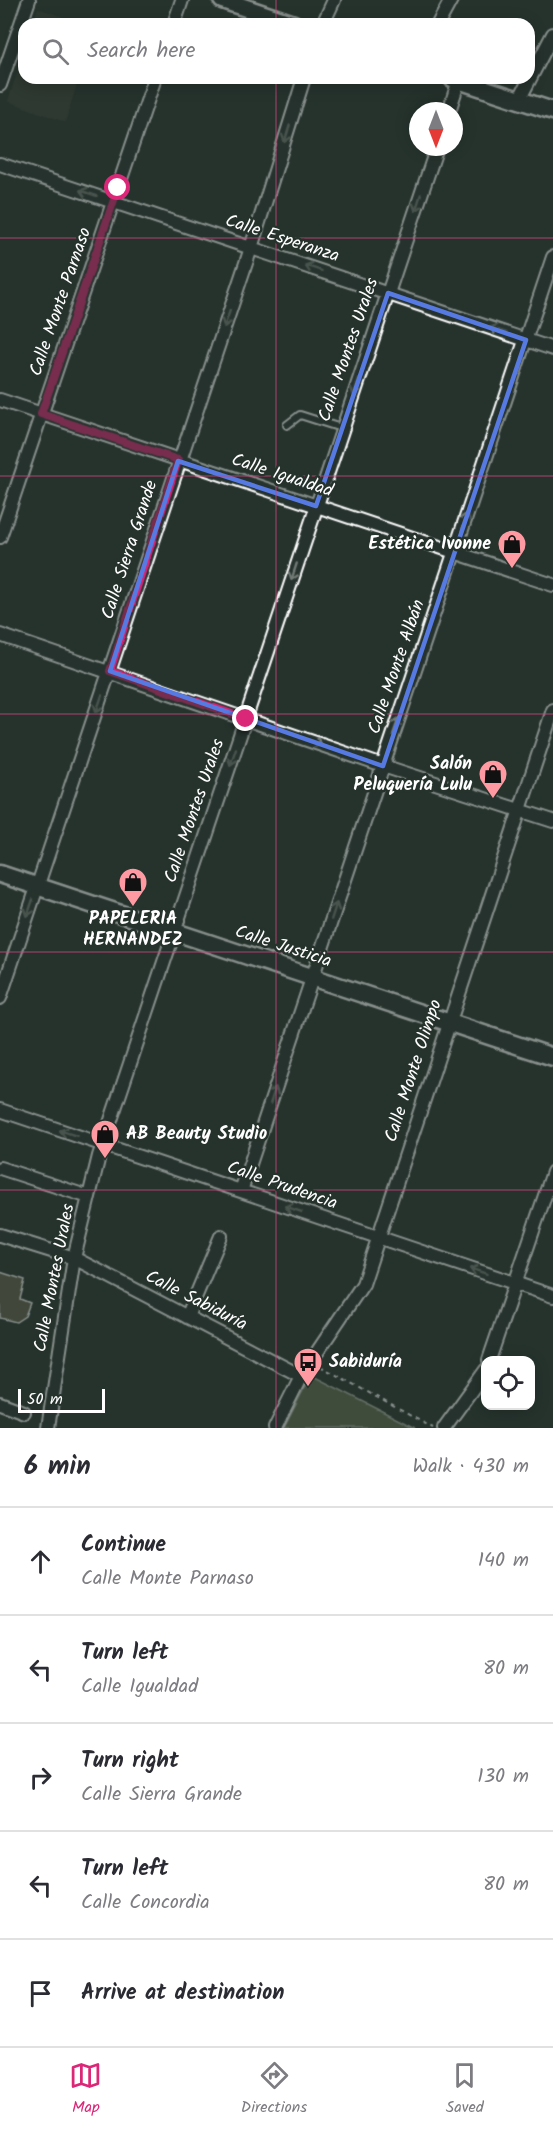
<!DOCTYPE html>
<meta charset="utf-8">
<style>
:root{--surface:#fff;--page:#f2f2f3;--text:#2b2b33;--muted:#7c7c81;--line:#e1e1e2;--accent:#db2777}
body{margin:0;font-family:Kalam,sans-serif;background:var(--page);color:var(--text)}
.controls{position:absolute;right:18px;bottom:18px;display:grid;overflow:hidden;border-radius:12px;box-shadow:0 3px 15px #0003}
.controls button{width:54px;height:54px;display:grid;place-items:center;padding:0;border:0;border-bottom:2px solid var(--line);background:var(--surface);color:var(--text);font:30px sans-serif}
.compass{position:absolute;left:409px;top:102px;width:54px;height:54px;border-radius:50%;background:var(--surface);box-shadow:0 3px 15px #0003;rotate:180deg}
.scale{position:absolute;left:18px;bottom:15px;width:87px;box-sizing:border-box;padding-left:6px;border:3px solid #fff;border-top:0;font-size:16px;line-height:21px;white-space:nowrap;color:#fff;-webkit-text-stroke:4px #26332d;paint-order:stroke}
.stop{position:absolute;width:18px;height:18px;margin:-14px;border:4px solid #db2777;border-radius:50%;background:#fff}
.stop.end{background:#db2777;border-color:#fff;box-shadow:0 2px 6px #0008}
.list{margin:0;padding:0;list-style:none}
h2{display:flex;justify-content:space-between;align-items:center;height:78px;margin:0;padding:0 24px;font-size:26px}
h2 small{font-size:20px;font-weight:400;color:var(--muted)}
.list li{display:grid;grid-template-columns:39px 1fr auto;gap:18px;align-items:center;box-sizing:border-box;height:108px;padding:0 24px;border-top:2px solid var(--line)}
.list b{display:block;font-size:22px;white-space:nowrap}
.list p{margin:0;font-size:20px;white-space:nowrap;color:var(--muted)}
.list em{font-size:20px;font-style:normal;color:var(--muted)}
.icon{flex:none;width:33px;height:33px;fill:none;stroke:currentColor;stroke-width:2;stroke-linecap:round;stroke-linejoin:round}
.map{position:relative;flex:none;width:553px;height:1428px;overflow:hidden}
.search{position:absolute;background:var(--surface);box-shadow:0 3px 15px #0003;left:18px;right:18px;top:18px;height:66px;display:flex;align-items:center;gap:15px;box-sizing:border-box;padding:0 21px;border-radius:18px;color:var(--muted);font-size:22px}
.sheet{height:618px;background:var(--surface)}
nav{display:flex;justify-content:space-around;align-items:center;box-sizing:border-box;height:84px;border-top:2px solid var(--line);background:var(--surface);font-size:16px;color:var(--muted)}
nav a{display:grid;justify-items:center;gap:3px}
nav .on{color:var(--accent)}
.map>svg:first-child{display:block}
</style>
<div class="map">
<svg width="553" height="1428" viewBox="0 0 553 1428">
<rect width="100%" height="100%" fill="#26332d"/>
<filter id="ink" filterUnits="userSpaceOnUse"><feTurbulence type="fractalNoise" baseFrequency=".0167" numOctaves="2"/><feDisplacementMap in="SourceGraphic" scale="12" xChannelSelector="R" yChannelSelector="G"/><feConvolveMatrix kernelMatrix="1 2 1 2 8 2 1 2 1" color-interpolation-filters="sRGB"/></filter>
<g filter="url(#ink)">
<!-- built -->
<path fill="#384136" d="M 38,8 L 83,24 L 33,24 Z
M 24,52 L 24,78 L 79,78 L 65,122 L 8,101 Z"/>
<!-- green -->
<path fill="#5e6c4e" stroke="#aeb6a6" stroke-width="1.5" d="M 311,1375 L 415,1428 L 284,1428 Z"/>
<!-- building -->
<path fill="#62614c" stroke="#fff" stroke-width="1.5" d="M 0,1272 L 25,1280 L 20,1299 L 30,1303 L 25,1316 L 16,1322 L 0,1318 Z"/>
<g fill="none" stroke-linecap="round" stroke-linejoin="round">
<!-- lane casing -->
<g stroke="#fff" stroke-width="10">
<path id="lane" d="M 287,425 L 300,415 L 341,428"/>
</g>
<!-- street casing -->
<g stroke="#fff" stroke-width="16">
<path id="street" d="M 174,24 L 182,0
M 323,24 L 334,0
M 438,24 L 451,0
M 0,85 L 29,0
M 519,100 L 553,34
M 449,111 L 459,80
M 0,164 L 553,349
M 0,400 L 553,585
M 0,537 L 155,78
M 0,635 L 383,766 L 553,821
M 0,998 L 251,248 L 304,78
M 0,1110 L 553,1296
M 0,1168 L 89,1197
M 241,1191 L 553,257
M 0,1235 L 74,1258 L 301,1376
M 187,1317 L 221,1236
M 489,1360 L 553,1172
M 0,1403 L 24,1412
M 48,1428 L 74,1258 L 99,1156 L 437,147
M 275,1428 L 301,1376 L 363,1284 L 553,710
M 444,1428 L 486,1370"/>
</g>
<!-- secondary casing -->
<g stroke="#fff" stroke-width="21">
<path id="secondary" d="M 222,0 L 294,24
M 452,78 L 553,111
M 0,874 L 553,1057"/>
</g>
<!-- path -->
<path stroke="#fff" stroke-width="2" stroke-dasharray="4.5 4.5" stroke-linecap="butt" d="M 320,1366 L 433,1428"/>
<!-- lane -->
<use href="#lane" stroke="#26332d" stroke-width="6"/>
<!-- street -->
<use href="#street" stroke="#26332d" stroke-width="12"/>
<!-- secondary -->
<use href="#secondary" stroke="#26332d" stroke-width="16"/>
</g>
<!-- one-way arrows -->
<defs><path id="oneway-shaft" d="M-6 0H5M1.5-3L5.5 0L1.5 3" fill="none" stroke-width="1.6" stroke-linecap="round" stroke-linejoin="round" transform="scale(1.5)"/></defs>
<g stroke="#727a76">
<use href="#oneway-shaft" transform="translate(287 134) rotate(107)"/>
<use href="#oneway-shaft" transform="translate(88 193) rotate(-162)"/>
<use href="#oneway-shaft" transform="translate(418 203) rotate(108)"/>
<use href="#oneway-shaft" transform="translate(313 268) rotate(-162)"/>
<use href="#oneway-shaft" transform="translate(227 319) rotate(109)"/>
<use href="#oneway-shaft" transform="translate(498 330) rotate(-161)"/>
<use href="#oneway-shaft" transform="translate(356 387) rotate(109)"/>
<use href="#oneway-shaft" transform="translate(465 521) rotate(-72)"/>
<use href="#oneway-shaft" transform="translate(294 572) rotate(108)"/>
<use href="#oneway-shaft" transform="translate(99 704) rotate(109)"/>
<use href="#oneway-shaft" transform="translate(396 726) rotate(-71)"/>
<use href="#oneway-shaft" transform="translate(314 742) rotate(19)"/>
<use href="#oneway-shaft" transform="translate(233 757) rotate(109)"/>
<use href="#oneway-shaft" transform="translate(30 908) rotate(109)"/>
<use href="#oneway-shaft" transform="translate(334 911) rotate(-72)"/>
<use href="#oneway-shaft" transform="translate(273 1095) rotate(-72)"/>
<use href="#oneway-shaft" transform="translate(68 1133) rotate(-162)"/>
<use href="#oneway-shaft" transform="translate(293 1209) rotate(-161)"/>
<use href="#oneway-shaft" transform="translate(478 1271) rotate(-162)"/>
</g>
</g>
<g fill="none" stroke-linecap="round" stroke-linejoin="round" filter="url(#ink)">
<!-- route -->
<path stroke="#db2777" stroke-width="8" d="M 118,188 L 41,414 L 178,460 L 110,671 L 246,719"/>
</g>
<!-- marked area -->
<path d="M0 0H553V1428H0ZM 388,293 L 526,340 L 383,766 L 110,671 L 178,461 L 316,506 Z" fill="#26332d" fill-opacity=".55" fill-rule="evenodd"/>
<path fill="none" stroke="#567ae2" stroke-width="4.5" stroke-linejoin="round" d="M 388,293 L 526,340 L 383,766 L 110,671 L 178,461 L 316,506 Z"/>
<!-- grid -->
<path fill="none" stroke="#ce467c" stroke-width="1.5" stroke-opacity="0.55" d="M 276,0 L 276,24M 276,78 L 276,1428M 0,238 L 553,238M 0,476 L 553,476M 0,714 L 553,714M 0,952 L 553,952M 0,1190 L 553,1190"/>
<!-- icons -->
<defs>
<g id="shop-pin" transform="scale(1.5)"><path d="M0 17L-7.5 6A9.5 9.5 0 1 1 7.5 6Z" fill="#ff9aa2" stroke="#26332d"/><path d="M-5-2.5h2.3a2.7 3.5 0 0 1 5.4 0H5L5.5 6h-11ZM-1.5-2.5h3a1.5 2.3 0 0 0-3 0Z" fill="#111"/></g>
<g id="bus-pin" transform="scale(1.5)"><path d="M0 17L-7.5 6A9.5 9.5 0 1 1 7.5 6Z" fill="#ff9aa2" stroke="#26332d"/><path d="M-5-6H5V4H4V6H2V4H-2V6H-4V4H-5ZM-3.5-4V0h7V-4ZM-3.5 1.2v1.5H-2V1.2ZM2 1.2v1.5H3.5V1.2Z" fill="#111"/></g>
</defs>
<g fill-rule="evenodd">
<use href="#shop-pin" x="512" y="544"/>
<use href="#shop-pin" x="493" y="774"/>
<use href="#shop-pin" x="133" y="882"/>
<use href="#shop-pin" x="105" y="1134"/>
<use href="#bus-pin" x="308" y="1362"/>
</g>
<g text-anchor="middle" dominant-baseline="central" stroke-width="5" stroke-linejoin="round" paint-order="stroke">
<!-- street labels -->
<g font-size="18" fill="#fff" stroke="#26332d">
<text transform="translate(282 239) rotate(18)">Calle Esperanza</text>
<text transform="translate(61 302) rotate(-71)">Calle Monte Parnaso</text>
<text transform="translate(349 350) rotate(-71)">Calle Montes Urales</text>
<text transform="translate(282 476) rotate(18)">Calle Igualdad</text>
<text transform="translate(130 550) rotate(-72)">Calle Sierra Grande</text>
<text transform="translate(397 667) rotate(-71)">Calle Monte Albán</text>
<text transform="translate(195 811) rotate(-71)">Calle Montes Urales</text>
<text transform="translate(283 947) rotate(18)">Calle Justicia</text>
<text transform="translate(414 1071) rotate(-72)">Calle Monte Olimpo</text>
<text transform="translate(282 1186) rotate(19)">Calle Prudencia</text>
<text transform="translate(55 1278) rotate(-79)">Calle Montes Urales</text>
<text transform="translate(196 1301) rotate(27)">Calle Sabiduría</text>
</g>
<!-- poi labels -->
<g font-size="18" font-weight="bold" fill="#fff" stroke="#26332d" text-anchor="end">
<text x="491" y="544">Estética Ivonne</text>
<text x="472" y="764">Salón<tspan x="472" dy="21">Peluquería Lulu</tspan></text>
<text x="133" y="919" text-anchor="middle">PAPELERIA<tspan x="133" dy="21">HERNANDEZ</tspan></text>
<text x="126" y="1134" text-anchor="start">AB Beauty Studio</text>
<text x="329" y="1362" text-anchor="start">Sabiduría</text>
</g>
</g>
</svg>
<div class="controls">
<button><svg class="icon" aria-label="locate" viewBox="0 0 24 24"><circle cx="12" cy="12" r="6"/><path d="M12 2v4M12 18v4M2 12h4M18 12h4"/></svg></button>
</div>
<svg class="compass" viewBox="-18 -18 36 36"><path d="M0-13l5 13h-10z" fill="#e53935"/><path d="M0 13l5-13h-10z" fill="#7c7c81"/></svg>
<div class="scale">50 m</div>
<div class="stop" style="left:118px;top:188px"></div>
<div class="stop end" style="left:246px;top:719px"></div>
<div class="search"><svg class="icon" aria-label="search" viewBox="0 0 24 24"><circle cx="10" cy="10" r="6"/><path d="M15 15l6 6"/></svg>Search here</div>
</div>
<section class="sheet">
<h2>6 min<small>Walk · 430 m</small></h2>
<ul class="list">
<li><svg class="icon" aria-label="ahead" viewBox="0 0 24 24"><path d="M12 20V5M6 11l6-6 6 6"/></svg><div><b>Continue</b><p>Calle Monte Parnaso</p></div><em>140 m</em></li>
<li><svg class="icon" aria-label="left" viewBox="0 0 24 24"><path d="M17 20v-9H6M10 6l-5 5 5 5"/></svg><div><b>Turn left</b><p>Calle Igualdad</p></div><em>80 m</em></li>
<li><svg class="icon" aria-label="right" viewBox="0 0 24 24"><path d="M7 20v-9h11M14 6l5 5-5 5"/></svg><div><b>Turn right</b><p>Calle Sierra Grande</p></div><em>130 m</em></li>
<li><svg class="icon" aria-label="left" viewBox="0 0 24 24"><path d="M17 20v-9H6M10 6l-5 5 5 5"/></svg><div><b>Turn left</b><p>Calle Concordia</p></div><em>80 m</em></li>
<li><svg class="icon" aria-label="arrive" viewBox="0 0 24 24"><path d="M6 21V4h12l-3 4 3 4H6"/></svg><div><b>Arrive at destination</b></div></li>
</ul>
</section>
<nav>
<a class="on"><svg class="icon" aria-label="map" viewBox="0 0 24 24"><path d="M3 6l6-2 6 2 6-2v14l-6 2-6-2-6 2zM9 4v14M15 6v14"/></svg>Map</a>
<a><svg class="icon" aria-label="directions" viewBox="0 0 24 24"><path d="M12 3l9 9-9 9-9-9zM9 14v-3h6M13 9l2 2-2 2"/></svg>Directions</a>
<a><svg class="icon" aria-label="saved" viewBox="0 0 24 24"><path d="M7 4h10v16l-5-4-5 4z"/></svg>Saved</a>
</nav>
